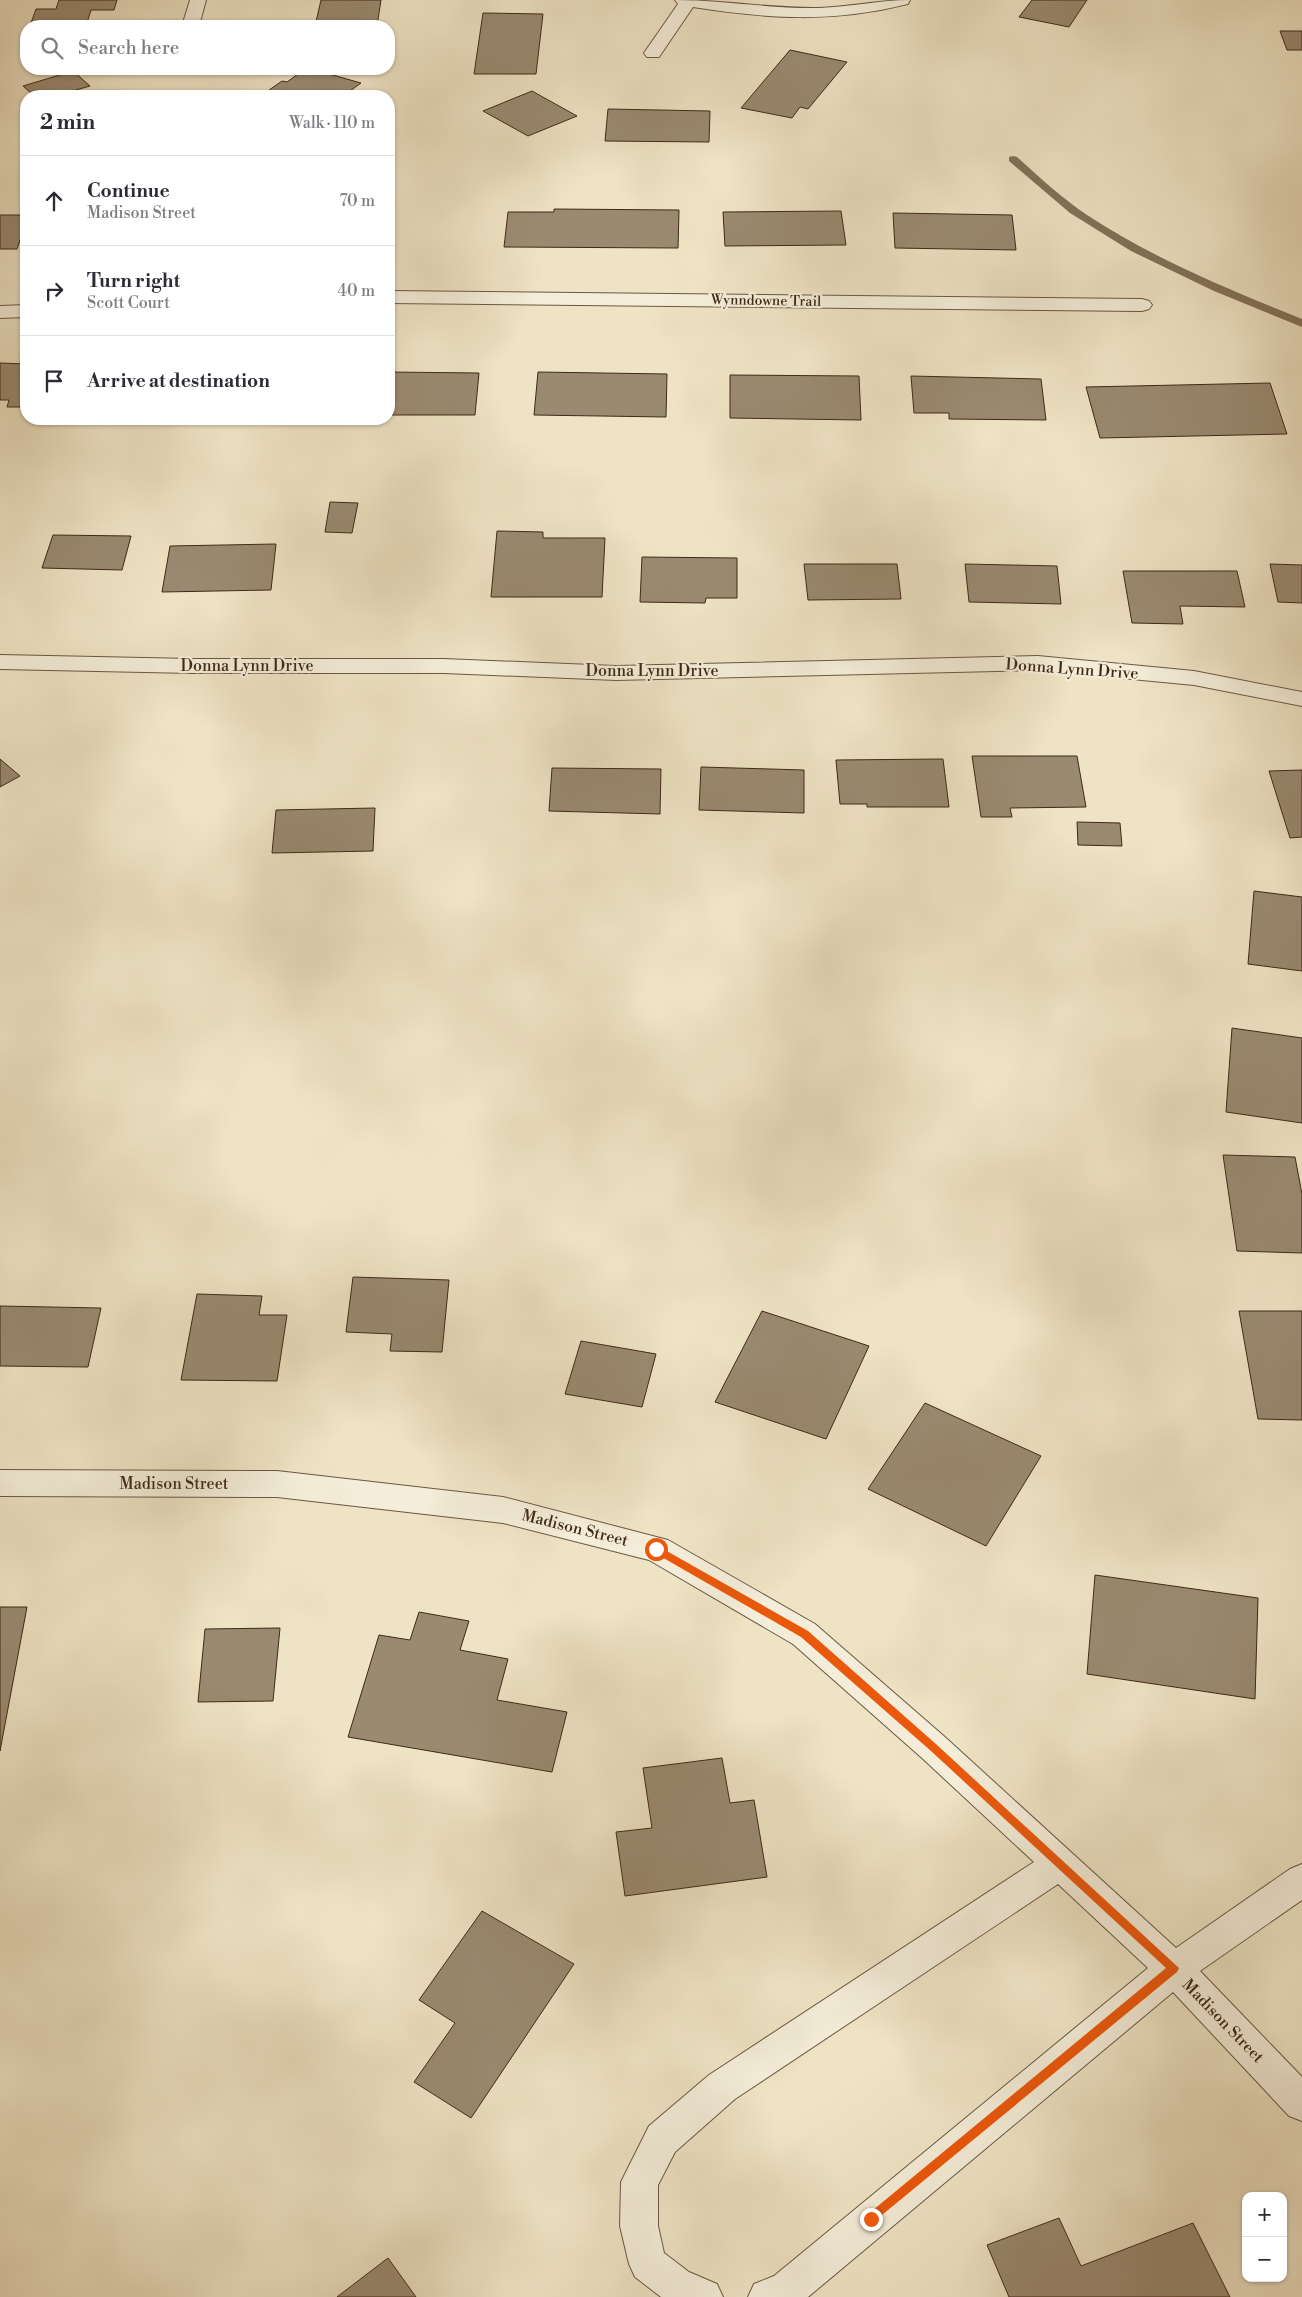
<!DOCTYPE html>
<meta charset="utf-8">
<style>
:root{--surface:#fff;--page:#f7f7f7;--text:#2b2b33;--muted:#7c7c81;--line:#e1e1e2}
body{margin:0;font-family:"Libre Bodoni",serif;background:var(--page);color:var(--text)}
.controls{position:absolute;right:15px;bottom:15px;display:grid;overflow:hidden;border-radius:10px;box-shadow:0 1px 4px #0004}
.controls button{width:45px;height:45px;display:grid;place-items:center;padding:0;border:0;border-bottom:1px solid var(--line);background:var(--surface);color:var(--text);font:25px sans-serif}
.stop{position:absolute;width:15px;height:15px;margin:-11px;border:4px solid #ea580c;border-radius:50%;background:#fff}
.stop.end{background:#ea580c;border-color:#fff;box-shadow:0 1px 5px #0008}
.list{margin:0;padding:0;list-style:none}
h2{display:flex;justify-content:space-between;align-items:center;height:65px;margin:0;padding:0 20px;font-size:21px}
h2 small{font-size:16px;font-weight:400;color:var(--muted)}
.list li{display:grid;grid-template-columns:32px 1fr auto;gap:15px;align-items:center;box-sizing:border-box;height:90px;padding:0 20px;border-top:1px solid var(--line)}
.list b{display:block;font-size:19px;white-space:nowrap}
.list p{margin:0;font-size:16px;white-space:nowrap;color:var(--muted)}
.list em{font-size:16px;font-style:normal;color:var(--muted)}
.icon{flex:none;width:28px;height:28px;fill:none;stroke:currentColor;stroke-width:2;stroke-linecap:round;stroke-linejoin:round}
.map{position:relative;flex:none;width:1302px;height:2297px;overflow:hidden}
.search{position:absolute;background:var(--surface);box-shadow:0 1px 4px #0004;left:20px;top:20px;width:375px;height:55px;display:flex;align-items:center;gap:12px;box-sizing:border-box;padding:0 18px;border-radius:20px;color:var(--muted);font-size:19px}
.panel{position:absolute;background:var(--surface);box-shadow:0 1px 4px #0004;left:20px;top:90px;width:375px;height:335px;border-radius:20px}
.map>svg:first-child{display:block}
</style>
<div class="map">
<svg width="1302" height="2297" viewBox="0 0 1302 2297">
<rect width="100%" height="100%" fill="#eee3c4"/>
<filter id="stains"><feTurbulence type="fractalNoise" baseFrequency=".004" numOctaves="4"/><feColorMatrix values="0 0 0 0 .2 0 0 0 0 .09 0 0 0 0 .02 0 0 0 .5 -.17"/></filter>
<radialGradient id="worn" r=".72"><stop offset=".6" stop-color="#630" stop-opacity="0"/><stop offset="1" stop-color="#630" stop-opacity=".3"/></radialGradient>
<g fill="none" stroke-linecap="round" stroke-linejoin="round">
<!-- stream -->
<path fill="#84735b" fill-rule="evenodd" d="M 1013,156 L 1017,157 C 1039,177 1062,198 1087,215 C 1154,259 1228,289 1302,319 L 1302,327 L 1214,291 L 1131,251 L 1070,213 L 1009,161 L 1009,157 Z"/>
</g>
<!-- building -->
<path fill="#9a8a71" stroke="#3f2917" d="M 59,0 L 117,0 L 114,10 L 91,10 L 86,26 L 30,26 L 36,9 L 56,9 Z
M 321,0 L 381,0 L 377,26 L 315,26 Z
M 1032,0 L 1087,0 L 1069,27 L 1019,17 Z
M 483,13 L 543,14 L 536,74 L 474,74 Z
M 1280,31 L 1302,31 L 1302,50 L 1287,50 Z
M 790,50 L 847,62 L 808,109 L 800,107 L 792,118 L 741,108 Z
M 305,69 L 311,69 L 361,83 L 343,96 L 262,95 L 282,81 L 287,82 Z
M 73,71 L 90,86 L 55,96 L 34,96 L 23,86 Z
M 532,91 L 577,116 L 528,136 L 483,111 Z
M 608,109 L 710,111 L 709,142 L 605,141 Z
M 554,209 L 679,210 L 678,248 L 504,247 L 508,212 L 554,212 Z
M 841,211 L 846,245 L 725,246 L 723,212 Z
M 893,213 L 1012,215 L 1016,250 L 895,248 Z
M 0,215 L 26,215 L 26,223 L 17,249 L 0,249 Z
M 0,363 L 26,364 L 26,407 L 7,407 L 9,400 L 0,400 Z
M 389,372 L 479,373 L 475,415 L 389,415 Z
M 538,372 L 667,374 L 666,417 L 534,415 Z
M 730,375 L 859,376 L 861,420 L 730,418 Z
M 911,376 L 1041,379 L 1046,420 L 949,419 L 949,413 L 914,413 Z
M 1270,383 L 1287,434 L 1100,438 L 1086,387 Z
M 330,502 L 358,503 L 352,533 L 325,532 Z
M 497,531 L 543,532 L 543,538 L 605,538 L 602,597 L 491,597 Z
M 53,535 L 131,536 L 122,570 L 42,568 Z
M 276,544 L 271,590 L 162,592 L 170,546 Z
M 642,557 L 737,558 L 737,598 L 706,598 L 705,603 L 640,602 Z
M 804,564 L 897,564 L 901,599 L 808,600 Z
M 965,564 L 1057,566 L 1061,604 L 969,602 Z
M 1270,564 L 1302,565 L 1302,603 L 1278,602 Z
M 1123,571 L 1237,571 L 1245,607 L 1180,606 L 1183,624 L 1132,623 Z
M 972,756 L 1077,756 L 1086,807 L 1010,808 L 1012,817 L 981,817 Z
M 0,759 L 20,776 L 0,787 Z
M 943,759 L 949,807 L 867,807 L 867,804 L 840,804 L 836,760 Z
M 701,767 L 804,770 L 804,813 L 699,810 Z
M 552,768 L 661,769 L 660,814 L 549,811 Z
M 1302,770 L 1302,837 L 1290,838 L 1269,771 Z
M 375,808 L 373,851 L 272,853 L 276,810 Z
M 1077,822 L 1120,823 L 1122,846 L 1078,845 Z
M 1254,891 L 1302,897 L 1302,971 L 1248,964 Z
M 1232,1028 L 1302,1038 L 1302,1123 L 1226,1112 Z
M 1223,1155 L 1295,1157 L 1302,1194 L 1302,1253 L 1237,1251 Z
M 353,1277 L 449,1280 L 442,1352 L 390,1351 L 392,1334 L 346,1332 Z
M 197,1294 L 262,1296 L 259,1315 L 287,1315 L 277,1381 L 181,1380 Z
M 0,1306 L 101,1308 L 88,1367 L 0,1366 Z
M 762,1311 L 869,1346 L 826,1439 L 715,1402 Z
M 1239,1311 L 1302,1311 L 1302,1420 L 1258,1419 Z
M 581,1341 L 656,1354 L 642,1407 L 565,1394 Z
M 925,1403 L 1041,1456 L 986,1546 L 868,1489 Z
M 1095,1575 L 1258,1598 L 1255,1699 L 1087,1674 Z
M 0,1607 L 27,1607 L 0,1751 Z
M 419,1612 L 469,1621 L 460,1650 L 508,1659 L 497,1700 L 567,1712 L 552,1772 L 348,1737 L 379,1635 L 410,1640 Z
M 280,1628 L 273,1701 L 198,1702 L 205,1629 Z
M 722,1758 L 730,1803 L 754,1800 L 767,1877 L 625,1896 L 616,1832 L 652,1828 L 643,1768 Z
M 482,1911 L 574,1964 L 471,2118 L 414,2082 L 455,2023 L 419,2000 Z
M 1059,2218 L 1081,2266 L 1193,2223 L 1230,2297 L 1009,2297 L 987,2245 Z
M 388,2258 L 416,2297 L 337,2297 Z"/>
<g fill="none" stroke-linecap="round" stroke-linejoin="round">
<!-- minor casing -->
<g stroke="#6b5842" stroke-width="2">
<path id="minor" d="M 190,0 L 206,0 L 199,26 L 182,26 Z
M 675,0 C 724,0 771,9 819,8 C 850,7 880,0 910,0 L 908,4 C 832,23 770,19 693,7 L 659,57 L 647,57 L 644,53 L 678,4 Z
M 389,291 L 1142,299 L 1149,301 L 1152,305 L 1149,309 L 1142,311 L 389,303 Z
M 26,305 L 26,317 L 0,318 L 0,306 Z
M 0,655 L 193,659 L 444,659 L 616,666 L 1038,656 L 1194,671 L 1302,692 L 1302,706 L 1194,685 L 1038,670 L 616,680 L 444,673 L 193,673 L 0,669 Z
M 0,1470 L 277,1471 L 503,1497 L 668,1540 L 815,1624 L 946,1738 L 1176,1948 L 1290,1869 L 1302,1864 L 1302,1900 L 1200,1971 L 1302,2077 L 1302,2121 L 1289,2116 L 1173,1992 L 808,2297 L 748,2297 L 754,2284 L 774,2276 L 1148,1968 L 1058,1884 L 735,2099 L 675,2152 L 658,2185 L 658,2226 L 664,2253 L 689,2272 L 717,2284 L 723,2297 L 661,2297 L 635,2277 L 629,2264 L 620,2226 L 621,2182 L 649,2126 L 709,2075 L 1034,1862 L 922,1758 L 793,1644 L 649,1560 L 503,1523 L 277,1497 L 0,1496 Z"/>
</g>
<!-- minor -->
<use href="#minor" fill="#f4edd9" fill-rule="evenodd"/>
</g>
<!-- route -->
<path fill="#ea580c" d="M 656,1545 L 808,1631 L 937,1745 L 1179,1968 L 1177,1972 L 871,2224 L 867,2223 L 865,2219 L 867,2215 L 1166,1968 L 931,1751 L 801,1637 L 653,1552 L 653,1547 Z"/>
<g text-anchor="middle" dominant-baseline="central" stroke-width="4.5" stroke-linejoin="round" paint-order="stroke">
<!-- far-street labels -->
<g font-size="14" fill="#3f2917" stroke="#f4edd9">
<text transform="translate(766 301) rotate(1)">Wynndowne Trail</text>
</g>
<!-- street labels -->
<g font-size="16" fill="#3f2917" stroke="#f4edd9">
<text x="247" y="666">Donna Lynn Drive</text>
<text transform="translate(1072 669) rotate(4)">Donna Lynn Drive</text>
<text x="652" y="671">Donna Lynn Drive</text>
<text x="174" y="1484">Madison Street</text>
<text transform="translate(575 1528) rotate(14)">Madison Street</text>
<text transform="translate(1223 2021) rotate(46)">Madison Street</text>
</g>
</g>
<rect width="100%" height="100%" filter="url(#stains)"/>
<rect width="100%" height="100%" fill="url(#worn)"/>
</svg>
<div class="controls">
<button>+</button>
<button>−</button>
</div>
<div class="stop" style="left:656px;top:1549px"></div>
<div class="stop end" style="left:871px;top:2219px"></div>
<div class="search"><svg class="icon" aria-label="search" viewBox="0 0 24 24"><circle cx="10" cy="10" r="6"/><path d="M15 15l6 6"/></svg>Search here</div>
<section class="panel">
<h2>2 min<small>Walk · 110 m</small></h2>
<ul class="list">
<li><svg class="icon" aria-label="ahead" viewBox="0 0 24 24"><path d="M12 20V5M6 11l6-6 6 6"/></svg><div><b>Continue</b><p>Madison Street</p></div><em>70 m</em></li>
<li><svg class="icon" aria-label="right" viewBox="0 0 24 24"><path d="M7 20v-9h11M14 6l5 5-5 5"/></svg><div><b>Turn right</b><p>Scott Court</p></div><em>40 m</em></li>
<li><svg class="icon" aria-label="arrive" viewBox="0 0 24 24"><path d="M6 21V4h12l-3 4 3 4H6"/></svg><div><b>Arrive at destination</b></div></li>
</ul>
</section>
</div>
